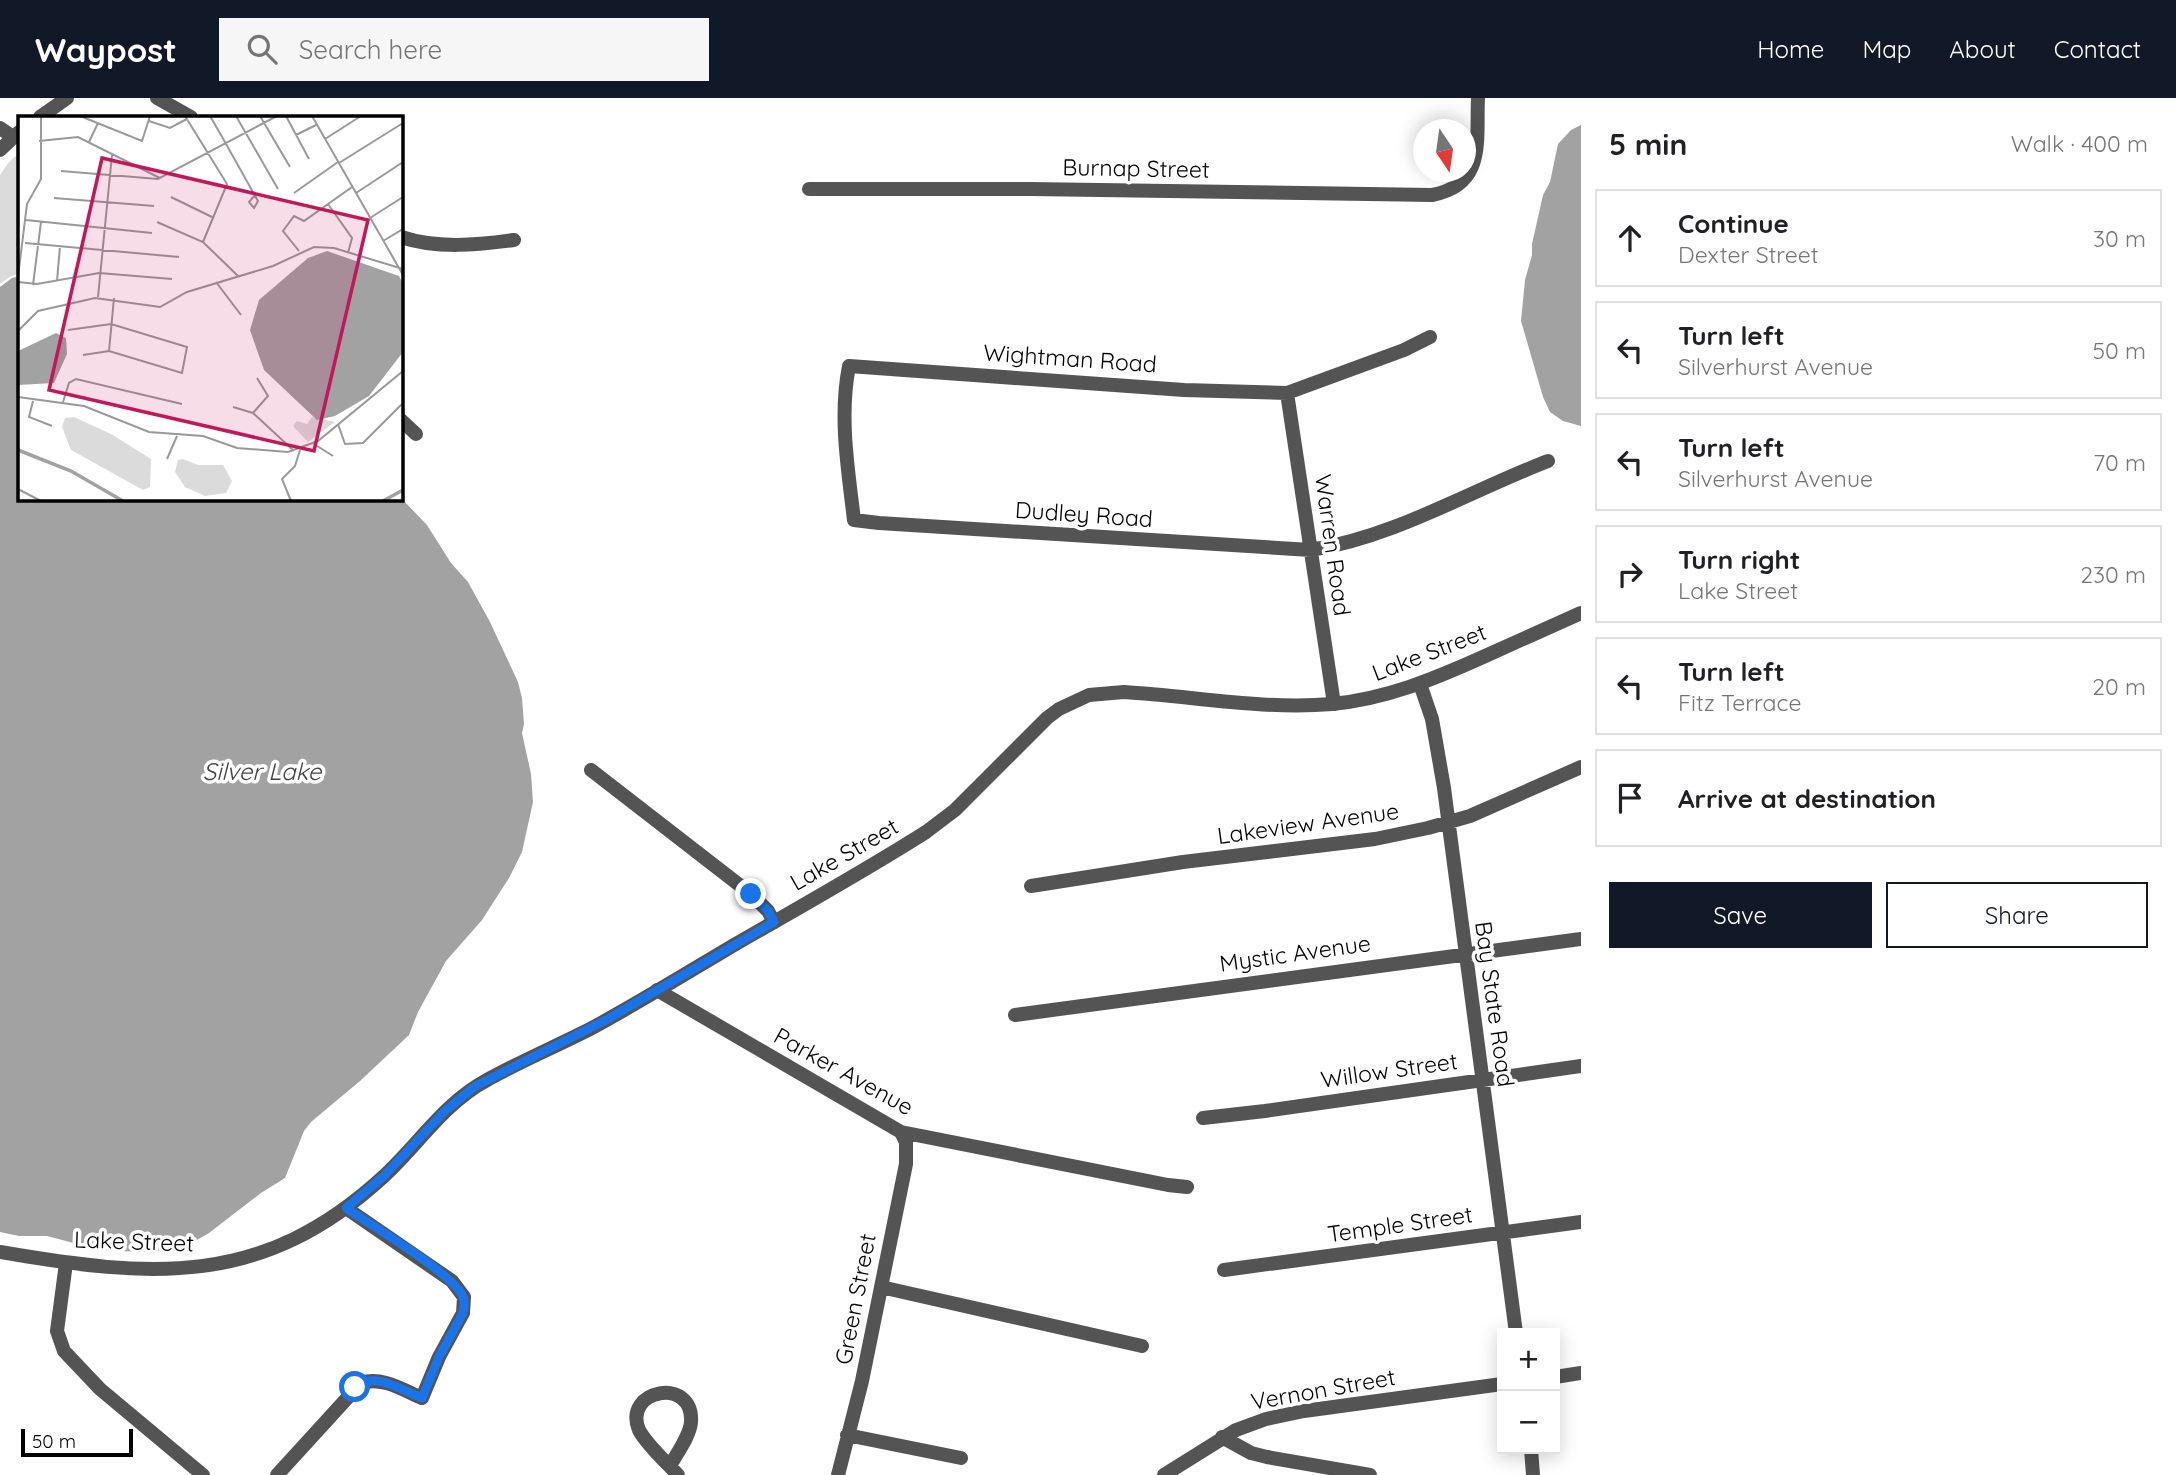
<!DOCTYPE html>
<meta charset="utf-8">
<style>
:root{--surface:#fff;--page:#f6f6f6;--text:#202124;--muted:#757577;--line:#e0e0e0;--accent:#111827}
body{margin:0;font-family:Quicksand,sans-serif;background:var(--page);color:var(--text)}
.controls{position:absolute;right:21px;bottom:21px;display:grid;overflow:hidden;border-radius:0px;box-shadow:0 4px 18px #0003}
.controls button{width:63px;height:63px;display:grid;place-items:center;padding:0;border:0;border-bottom:2px solid var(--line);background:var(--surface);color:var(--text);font:35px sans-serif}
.compass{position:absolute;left:1413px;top:21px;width:63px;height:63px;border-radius:50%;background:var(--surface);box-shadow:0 4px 18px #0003;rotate:167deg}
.scale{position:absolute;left:21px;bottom:18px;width:112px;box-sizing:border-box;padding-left:7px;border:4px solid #000;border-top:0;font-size:19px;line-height:24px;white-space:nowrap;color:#000;-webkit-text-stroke:5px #fff;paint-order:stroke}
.stop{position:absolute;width:21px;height:21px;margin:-16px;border:5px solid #1a73e8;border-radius:50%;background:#fff}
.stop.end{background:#1a73e8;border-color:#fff;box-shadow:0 2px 7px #0008}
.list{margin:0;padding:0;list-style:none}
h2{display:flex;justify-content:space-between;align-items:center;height:91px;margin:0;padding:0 28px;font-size:30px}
h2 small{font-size:23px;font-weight:400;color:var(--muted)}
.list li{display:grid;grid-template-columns:46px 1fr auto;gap:21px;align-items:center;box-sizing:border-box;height:98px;margin:0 14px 14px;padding:0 14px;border:2px solid var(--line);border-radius:0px}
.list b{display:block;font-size:26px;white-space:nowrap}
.list p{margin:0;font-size:23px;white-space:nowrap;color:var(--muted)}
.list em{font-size:23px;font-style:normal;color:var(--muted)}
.actions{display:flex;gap:14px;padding:21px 28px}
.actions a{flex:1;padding:16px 0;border:2px solid var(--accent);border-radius:0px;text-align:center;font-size:24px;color:var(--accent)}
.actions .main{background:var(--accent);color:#fff}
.icon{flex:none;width:38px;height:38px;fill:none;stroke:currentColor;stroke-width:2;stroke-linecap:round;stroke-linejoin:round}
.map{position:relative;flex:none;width:1581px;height:1377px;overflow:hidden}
header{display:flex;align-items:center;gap:42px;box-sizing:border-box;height:98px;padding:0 35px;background:var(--accent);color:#fff}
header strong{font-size:33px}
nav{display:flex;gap:38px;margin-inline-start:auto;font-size:24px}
.search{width:490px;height:63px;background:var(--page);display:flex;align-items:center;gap:18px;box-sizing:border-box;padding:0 24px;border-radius:0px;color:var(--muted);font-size:26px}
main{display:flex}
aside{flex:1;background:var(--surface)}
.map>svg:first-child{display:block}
</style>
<header>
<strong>Waypost</strong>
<div class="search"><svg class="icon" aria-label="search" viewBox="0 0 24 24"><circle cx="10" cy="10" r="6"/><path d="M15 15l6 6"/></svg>Search here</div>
<nav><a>Home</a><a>Map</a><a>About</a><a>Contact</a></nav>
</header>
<main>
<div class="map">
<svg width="1581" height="1377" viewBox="0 0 1581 1377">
<rect width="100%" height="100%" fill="#fff"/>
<!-- green -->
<path fill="#dbdbdb" d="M 19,55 L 19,176 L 11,178 L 0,186 L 0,77 L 9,64 Z"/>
<!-- water -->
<path fill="#a2a2a2" d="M 1581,27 L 1581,328 L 1563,323 L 1550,314 L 1543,299 L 1521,223 L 1525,182 L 1532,157 L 1532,146 L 1543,97 L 1550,84 L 1558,46 L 1571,32 Z
M 19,178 L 19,401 L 401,400 L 427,427 L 451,465 L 468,484 L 490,524 L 518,584 L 522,600 L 524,626 L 522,635 L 531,676 L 533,704 L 522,754 L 509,780 L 482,822 L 446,863 L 418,914 L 409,937 L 360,983 L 311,1024 L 304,1033 L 285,1080 L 261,1095 L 209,1135 L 188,1147 L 165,1152 L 141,1154 L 100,1152 L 47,1138 L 19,1138 L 0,1134 L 0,189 L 12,180 Z"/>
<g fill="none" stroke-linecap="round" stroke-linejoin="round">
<!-- minor -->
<path stroke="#545454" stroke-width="14" d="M 157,0 L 191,19
M 0,30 L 13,39
M 809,91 L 1030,91 L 1432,97 C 1486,87 1476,43 1478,0
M 401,139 C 437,151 477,147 514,142
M 1430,239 L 1404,252 L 1287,295 L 1184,292 L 849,268 C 839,319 848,371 854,422 L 879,425 L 1311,452 C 1394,439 1470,393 1548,363
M 1287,295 L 1334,606
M 401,322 L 416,336
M 1420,586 L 1432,621 L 1444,690 L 1516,1235
M 591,672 L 751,796 L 768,813 L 774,824
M 1031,788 L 1183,764 L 1375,741 L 1428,730 L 1470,718 L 1581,669
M 657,892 L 901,1034 L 1168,1087 L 1187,1089
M 1015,917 L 1581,841
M 1203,1020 L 1265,1013 L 1581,968
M 66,1165 L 57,1233 L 64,1253 L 100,1291 L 203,1377
M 1224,1172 L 1581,1124
M 881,1189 L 1142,1248
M 1555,1279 L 1581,1275
M 847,1337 L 961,1360
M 1222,1339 L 1251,1355 L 1267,1359 L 1370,1377
M 1531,1351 L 1533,1377
M 670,1368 C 677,1355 690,1338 691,1324 C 694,1278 622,1291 639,1332 C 646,1346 667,1365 678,1377
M 277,1377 L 361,1285 C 382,1278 403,1292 422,1300 L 439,1259 L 463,1215 L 464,1199 L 452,1183 L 346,1110
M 838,1377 L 862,1283 L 906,1066 L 906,1044 L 901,1034
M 1164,1377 L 1236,1332 L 1266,1321 L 1304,1313 L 1502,1286"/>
<!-- tertiary -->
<path stroke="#545454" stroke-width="14" d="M 40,19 L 67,0
M 0,52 L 19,34
M 0,1154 C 152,1180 262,1190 383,1079 C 418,1047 444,1005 487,982 C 521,963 557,948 592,930 C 640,904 687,875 734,847 C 798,810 863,774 926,734 L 955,712 L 1047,620 L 1059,611 L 1089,597 L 1124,594 C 1193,598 1263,612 1332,606 C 1386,601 1434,581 1483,559 C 1516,544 1548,530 1581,515"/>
</g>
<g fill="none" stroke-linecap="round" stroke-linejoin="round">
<!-- route -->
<path stroke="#1a73e8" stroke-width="9" d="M 355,1289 C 375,1273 401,1292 422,1300 L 439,1259 L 463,1215 C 464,1210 465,1204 463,1199 C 455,1177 369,1126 346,1110 L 384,1078 L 445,1013 L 474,989 L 608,921 L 774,824 L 768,813 L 751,796"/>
</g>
<g text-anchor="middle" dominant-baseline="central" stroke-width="7" stroke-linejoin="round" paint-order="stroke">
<!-- street labels -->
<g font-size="23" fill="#000" stroke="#fff">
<text transform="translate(1136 70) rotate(1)">Burnap Street</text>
<text transform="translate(1070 260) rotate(4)">Wightman Road</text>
<text transform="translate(1084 416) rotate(4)">Dudley Road</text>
<text transform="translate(1333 447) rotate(82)">Warren Road</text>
<text transform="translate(1429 554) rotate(-21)">Lake Street</text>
<text transform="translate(1308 725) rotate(-8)">Lakeview Avenue</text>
<text transform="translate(844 756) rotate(-30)">Lake Street</text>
<text transform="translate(1295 855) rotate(-8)">Mystic Avenue</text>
<text transform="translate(1495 906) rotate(82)">Bay State Road</text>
<text transform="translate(1389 972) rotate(-8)">Willow Street</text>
<text transform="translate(844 973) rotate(29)">Parker Avenue</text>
<text transform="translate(1400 1126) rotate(-8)">Temple Street</text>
<text transform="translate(134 1143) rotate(2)">Lake Street</text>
<text transform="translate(855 1201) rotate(-79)">Green Street</text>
<text transform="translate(1323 1291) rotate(-10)">Vernon Street</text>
</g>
<!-- water labels -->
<g font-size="24" font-style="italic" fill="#434343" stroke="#fff">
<text x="262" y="673">Silver Lake</text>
</g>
</g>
<!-- overview -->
<g transform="translate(18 18)">
<rect width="385" height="385" fill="#fff"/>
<path d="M 294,301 L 317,306 L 290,326 L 275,310 L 279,305 L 289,308 ZM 47,302 L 56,301 L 93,318 L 133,343 L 132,371 L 125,374 L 53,334 L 44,311 ZM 165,343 L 180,349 L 205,349 L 214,365 L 208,377 L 187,380 L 167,371 L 157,356 L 160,344 Z" fill="#dbdbdb"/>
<path d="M 309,135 L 381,160 L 385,168 L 385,236 L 351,280 L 317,300 L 299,304 L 246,254 L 232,214 L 241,184 L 290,142 ZM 38,217 L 48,222 L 49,238 L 36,267 L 0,269 L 0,235 Z" fill="#a2a2a2"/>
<path fill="none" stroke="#a2a2a2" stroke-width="3.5" d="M 0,334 L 53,355 L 105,385M 365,385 L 385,374"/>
<path fill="none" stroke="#999" stroke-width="2" d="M 62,0 L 124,25 L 132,0M 167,0 L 209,68 L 185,126M 192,0 L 203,19 L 240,85 L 236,92 L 231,86 L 237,79M 218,0 L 260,73M 242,0 L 272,51M 268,0 L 291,43M 294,0 L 385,159M 131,5 L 152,12 L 169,3M 278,19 L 298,9M 307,23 L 343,0M 21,25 L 60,21 L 142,62M 71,26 L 80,7M 321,47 L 385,7M 43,55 L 140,63 L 259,0M 276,77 L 320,46M 338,77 L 385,46M 153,81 L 194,101M 36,82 L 136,90M 310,88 L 334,122 L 330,137M 352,102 L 385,81M 8,104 L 134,117M 139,106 L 185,126 L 220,160M 365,125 L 385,113M 7,127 L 161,141M 281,135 L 265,115 L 276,100 L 286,105 L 334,71M 0,161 L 9,88 L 23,63 L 23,0M 39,165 L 42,130M 0,166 L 19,168 L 81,157 L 154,163M 198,166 L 223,199M 15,169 L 23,106M 80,181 L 94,39M 50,214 L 93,208 L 169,231 L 164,257 L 91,235 L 65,239M 0,215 L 20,195 L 77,182 L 142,191 L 169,176 L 255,150 L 296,131 L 316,132 L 385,153M 91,235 L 96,182M 0,281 L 66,290 L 131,316 L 185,320 L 219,332 L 270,336 L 300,325 L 385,255M 15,285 L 11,301 L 34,310M 45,286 L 51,267 L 58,263 L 164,288M 215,291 L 235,297 L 276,335M 235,297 L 250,280 L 239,262M 320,308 L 327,328 L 345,327 L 385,287M 296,328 L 315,340M 149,343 L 159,320M 0,373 L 23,385M 273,385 L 264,363 L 277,350 L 282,334"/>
<path fill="#c2185b" fill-opacity="0.15" stroke="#c2185b" stroke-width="3.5" d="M 84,42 L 350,104 L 296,335 L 31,274 Z"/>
<rect width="385" height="385" fill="none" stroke="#000" stroke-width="3.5"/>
</g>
</svg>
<div class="controls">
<button>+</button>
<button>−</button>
</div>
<svg class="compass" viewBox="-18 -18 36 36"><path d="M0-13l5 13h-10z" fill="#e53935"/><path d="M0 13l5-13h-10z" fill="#757577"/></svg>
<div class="scale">50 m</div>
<div class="stop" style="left:355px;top:1289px"></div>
<div class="stop end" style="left:751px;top:796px"></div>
</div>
<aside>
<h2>5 min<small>Walk · 400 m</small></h2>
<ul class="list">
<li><svg class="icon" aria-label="ahead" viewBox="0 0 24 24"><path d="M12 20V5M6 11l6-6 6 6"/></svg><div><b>Continue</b><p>Dexter Street</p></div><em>30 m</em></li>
<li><svg class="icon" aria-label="left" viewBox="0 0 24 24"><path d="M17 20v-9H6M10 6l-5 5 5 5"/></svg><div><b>Turn left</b><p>Silverhurst Avenue</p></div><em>50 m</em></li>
<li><svg class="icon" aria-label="left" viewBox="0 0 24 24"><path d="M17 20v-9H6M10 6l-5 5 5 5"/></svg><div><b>Turn left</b><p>Silverhurst Avenue</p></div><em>70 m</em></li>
<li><svg class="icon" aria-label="right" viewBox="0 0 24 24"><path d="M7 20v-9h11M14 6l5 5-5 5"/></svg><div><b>Turn right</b><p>Lake Street</p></div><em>230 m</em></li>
<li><svg class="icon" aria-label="left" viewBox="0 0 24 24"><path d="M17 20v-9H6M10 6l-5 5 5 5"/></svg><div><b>Turn left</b><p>Fitz Terrace</p></div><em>20 m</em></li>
<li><svg class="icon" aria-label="arrive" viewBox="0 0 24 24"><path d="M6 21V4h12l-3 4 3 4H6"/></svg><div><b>Arrive at destination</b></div></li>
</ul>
<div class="actions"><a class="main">Save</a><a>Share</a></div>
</aside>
</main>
